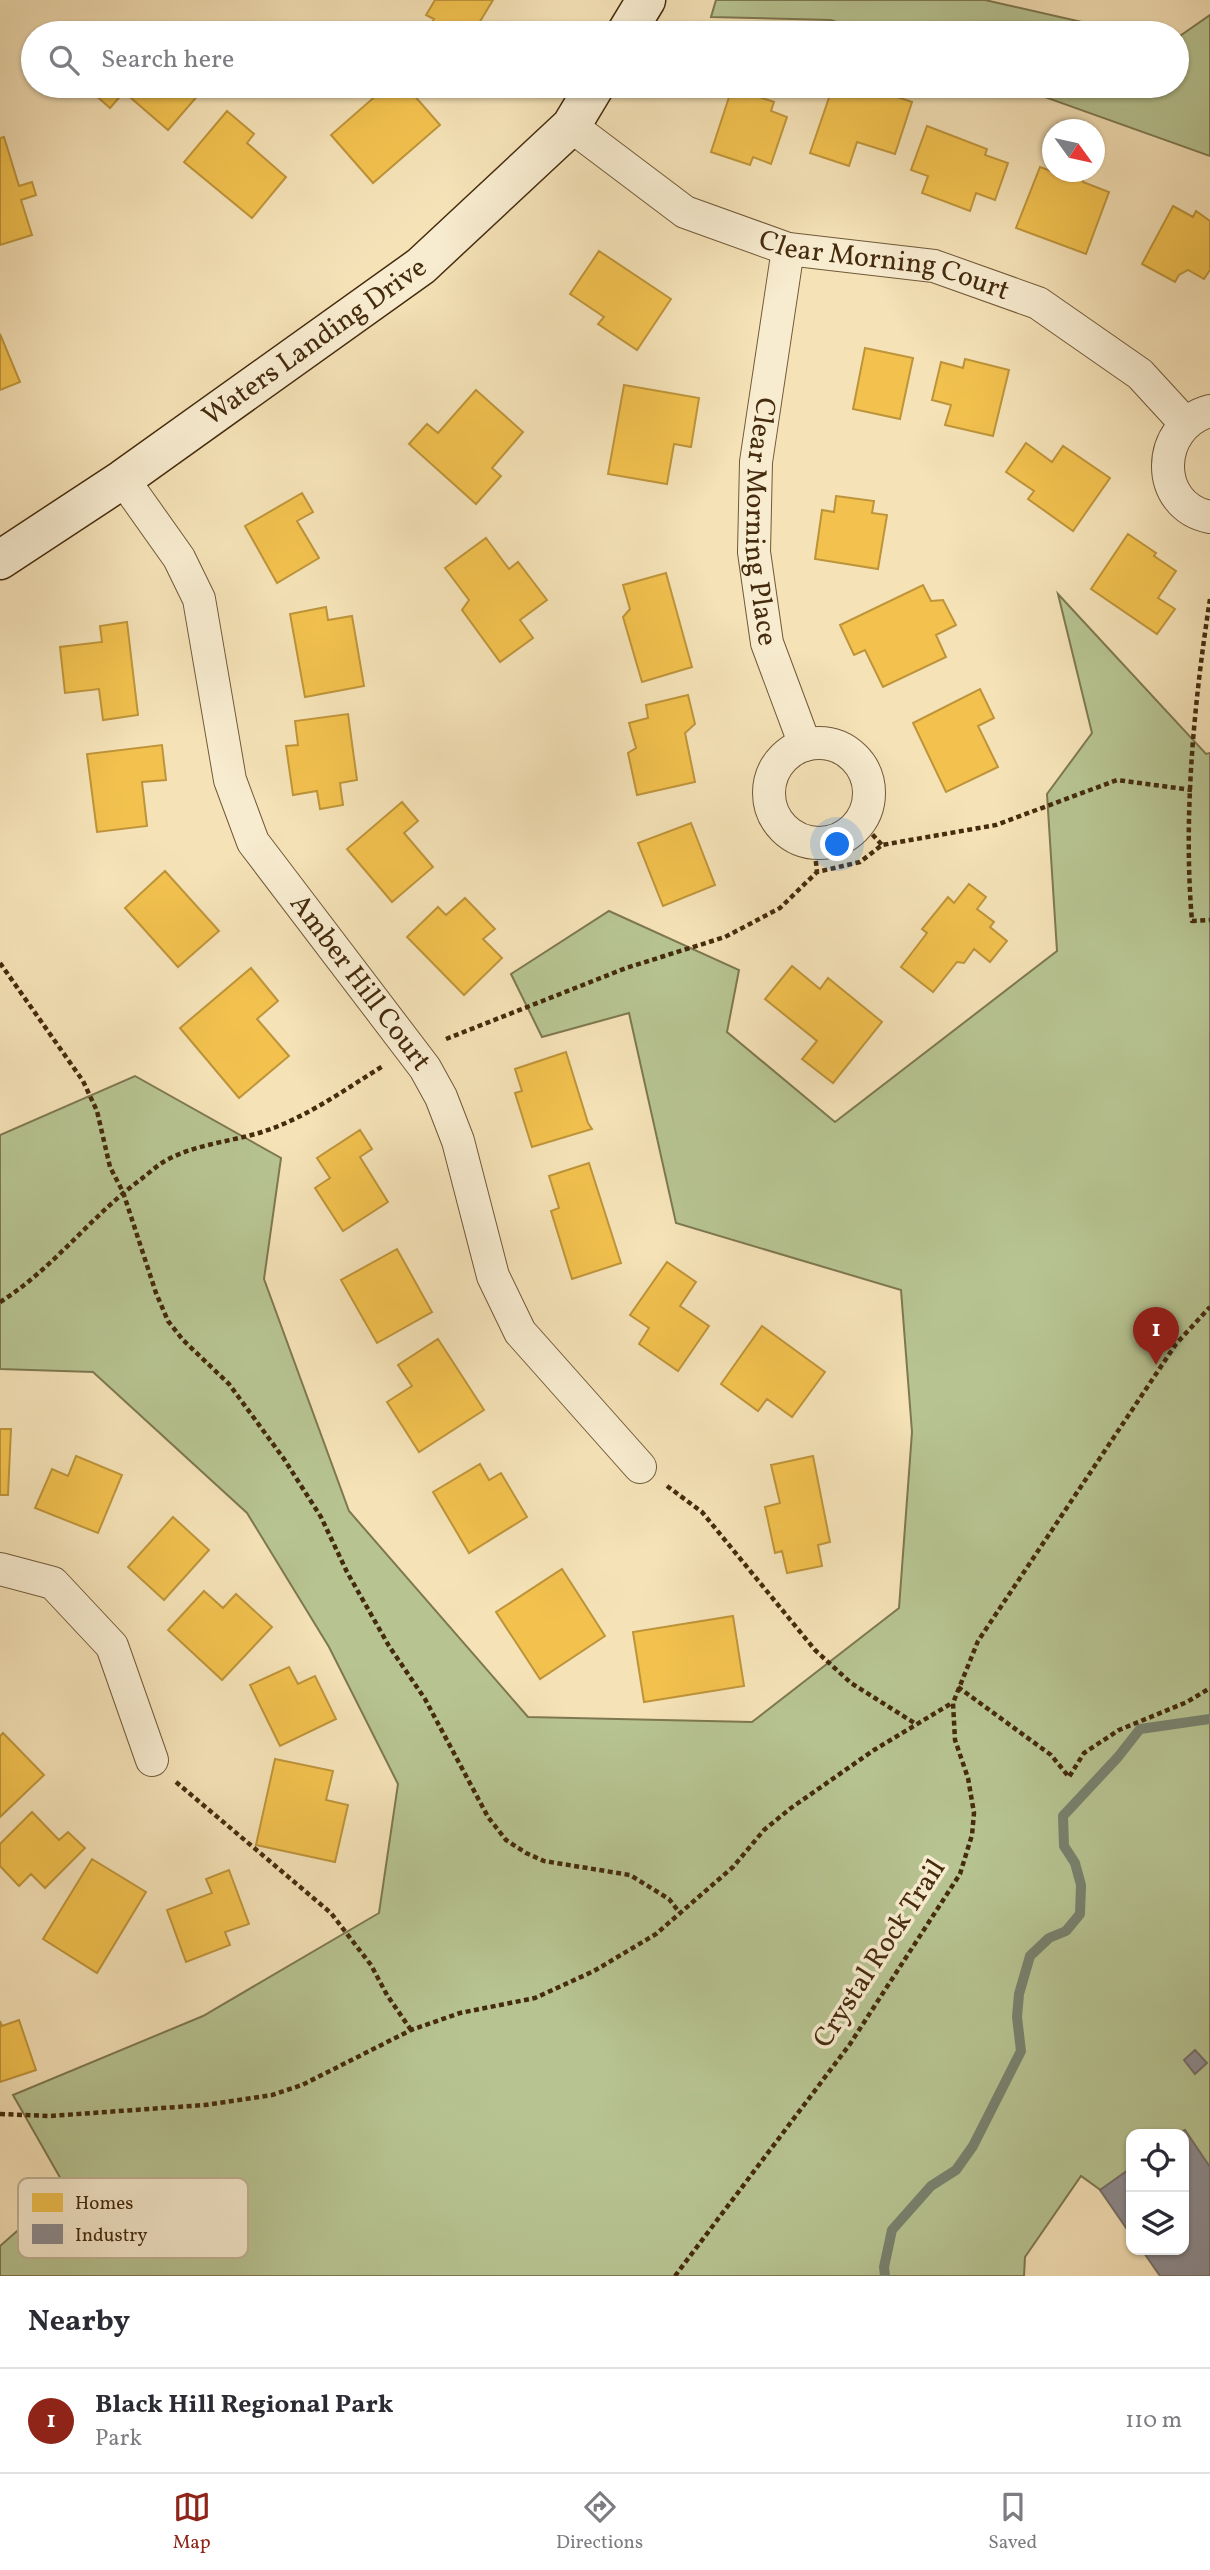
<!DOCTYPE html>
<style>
:root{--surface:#fff;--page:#f2f2f3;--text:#2b2b33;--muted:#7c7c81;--line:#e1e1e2;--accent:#8f2418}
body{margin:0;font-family:Vollkorn,serif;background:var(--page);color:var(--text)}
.controls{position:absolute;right:21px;bottom:21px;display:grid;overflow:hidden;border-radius:14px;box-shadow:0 2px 5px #0004}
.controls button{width:63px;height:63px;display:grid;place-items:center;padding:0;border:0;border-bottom:2px solid var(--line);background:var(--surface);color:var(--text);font:35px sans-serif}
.compass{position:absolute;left:1042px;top:119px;width:63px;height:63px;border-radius:50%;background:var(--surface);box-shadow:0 2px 5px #0004;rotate:123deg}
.you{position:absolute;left:838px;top:845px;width:24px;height:24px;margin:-18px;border:5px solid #fff;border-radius:50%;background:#1a73e8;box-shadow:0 0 0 10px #1a73e833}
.badge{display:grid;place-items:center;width:46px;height:46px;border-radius:50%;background:var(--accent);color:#fff;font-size:23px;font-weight:700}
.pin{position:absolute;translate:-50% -58px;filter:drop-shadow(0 2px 4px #0008)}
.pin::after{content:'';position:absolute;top:37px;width:24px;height:21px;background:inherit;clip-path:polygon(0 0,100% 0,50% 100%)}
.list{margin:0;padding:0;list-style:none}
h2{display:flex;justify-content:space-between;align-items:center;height:91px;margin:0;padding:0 28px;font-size:30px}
h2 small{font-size:23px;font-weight:400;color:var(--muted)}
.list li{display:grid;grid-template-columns:46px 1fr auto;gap:21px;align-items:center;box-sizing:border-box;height:105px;padding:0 28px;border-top:2px solid var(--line)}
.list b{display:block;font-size:26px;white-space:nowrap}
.list p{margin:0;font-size:23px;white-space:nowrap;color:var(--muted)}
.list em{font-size:23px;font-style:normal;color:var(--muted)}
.icon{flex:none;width:38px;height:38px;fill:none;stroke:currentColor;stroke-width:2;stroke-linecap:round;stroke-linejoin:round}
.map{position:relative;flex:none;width:1210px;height:2276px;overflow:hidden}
.search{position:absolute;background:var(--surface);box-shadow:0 2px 5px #0004;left:21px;right:21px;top:21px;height:77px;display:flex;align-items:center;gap:18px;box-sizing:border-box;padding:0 24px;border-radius:38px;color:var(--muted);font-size:26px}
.sheet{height:196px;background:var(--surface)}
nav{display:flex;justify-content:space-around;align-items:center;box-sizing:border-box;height:98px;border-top:2px solid var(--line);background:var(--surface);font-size:19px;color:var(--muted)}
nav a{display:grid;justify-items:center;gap:4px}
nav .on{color:var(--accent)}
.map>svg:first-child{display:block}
</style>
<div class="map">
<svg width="1210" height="2276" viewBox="0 0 1210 2276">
<rect width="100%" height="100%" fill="#f5e2b7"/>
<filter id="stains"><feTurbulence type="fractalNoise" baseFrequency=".00286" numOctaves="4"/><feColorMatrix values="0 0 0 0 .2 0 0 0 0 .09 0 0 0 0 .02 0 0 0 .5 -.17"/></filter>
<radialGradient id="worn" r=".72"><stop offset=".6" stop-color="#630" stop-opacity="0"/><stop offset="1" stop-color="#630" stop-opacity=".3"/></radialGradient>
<!-- green -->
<path fill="#b7c492" stroke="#7e7850" stroke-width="2" d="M 716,0 L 985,0 L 1130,33 L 868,33 L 831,20 L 711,17 Z
M 1210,15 L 1210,156 L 1014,86 L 1177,86 L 1177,38 Z
M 1058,594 L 1206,754 L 1210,753 L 1210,2270 L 1182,2250 L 1184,2250 L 1184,2134 L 1131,2134 L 1131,2212 L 1081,2176 L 1025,2257 L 1024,2276 L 0,2276 L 0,2246 L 66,2188 L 13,2095 L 203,2016 L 379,1913 L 398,1784 L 329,1647 L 247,1513 L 93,1372 L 0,1369 L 0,1135 L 135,1076 L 281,1158 L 264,1279 L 349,1511 L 528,1717 L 752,1722 L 899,1608 L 912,1432 L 901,1290 L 676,1223 L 629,1013 L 542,1037 L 511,974 L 609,911 L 739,970 L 727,1032 L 835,1122 L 1057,951 L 1047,794 L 1092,733 Z"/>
<!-- homes -->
<path fill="#f2c14e" stroke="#be943a" stroke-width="2" d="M 435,0 L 493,0 L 473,33 L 426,33 L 434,19 L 426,15 Z
M 85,86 L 191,86 L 200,93 L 168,130 L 124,92 L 110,108 Z
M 387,86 L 406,86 L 440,125 L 373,183 L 331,135 Z
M 833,86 L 864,86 L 912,102 L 895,154 L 857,142 L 849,166 L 810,153 Z
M 732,88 L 774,102 L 771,111 L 787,117 L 771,164 L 753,157 L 750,165 L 711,152 Z
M 227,111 L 254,134 L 247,143 L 286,177 L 252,218 L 184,162 Z
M 927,126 L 987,149 L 985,155 L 1008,163 L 995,200 L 976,193 L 970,211 L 922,193 L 928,176 L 911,170 Z
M 4,137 L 19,186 L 32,182 L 36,195 L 21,200 L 32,235 L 0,245 L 0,138 Z
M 1040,167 L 1057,173 L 1058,172 L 1079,172 L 1084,173 L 1083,182 L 1109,192 L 1086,254 L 1016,228 Z
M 1173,206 L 1193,217 L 1196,211 L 1210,221 L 1210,270 L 1204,279 L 1188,270 L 1179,275 L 1175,282 L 1142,264 Z
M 599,251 L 671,299 L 637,350 L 598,324 L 604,317 L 570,294 Z
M 0,334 L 20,382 L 0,390 Z
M 865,348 L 913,358 L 900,419 L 853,409 Z
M 965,359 L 1009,370 L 993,436 L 945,425 L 951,405 L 932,400 L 941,362 L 963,368 Z
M 624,385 L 699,398 L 691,447 L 674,444 L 667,484 L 608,474 Z
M 476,390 L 523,432 L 492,468 L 501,476 L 476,504 L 409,444 L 427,424 L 438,433 Z
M 1026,443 L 1052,462 L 1063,446 L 1110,478 L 1073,531 L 1028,499 L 1034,491 L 1006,472 Z
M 302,493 L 313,512 L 297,521 L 319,558 L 277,583 L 245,526 Z
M 836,496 L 874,501 L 872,513 L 887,515 L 878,569 L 815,559 L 822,510 L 834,512 Z
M 1128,534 L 1156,553 L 1154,556 L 1176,571 L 1158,598 L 1175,609 L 1157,634 L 1091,589 Z
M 486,538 L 509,569 L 518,562 L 547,600 L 520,620 L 533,638 L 500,662 L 462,610 L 469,600 L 445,568 Z
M 666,573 L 692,667 L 642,682 L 623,617 L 630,609 L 623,585 Z
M 923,585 L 931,601 L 943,600 L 956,625 L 936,635 L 946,657 L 883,687 L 865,650 L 854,655 L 840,625 Z
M 326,607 L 328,620 L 352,616 L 364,686 L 305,697 L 290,614 Z
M 127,622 L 138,715 L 103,720 L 99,689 L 65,693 L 60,647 L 102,642 L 100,626 Z
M 980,689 L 994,718 L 978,726 L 998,767 L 946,792 L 913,723 Z
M 688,695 L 695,724 L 685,733 L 695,782 L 637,795 L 628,753 L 636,748 L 629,723 L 648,718 L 646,705 Z
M 348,714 L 357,780 L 340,783 L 343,805 L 320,809 L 317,791 L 293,795 L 286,746 L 298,745 L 295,721 Z
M 162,745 L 166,780 L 142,782 L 147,826 L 97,832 L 87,754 Z
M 402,802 L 418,821 L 404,833 L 433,867 L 392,902 L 347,849 Z
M 691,823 L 715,885 L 663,906 L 638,843 Z
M 165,871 L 219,931 L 178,967 L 125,908 Z
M 969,884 L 986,897 L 977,909 L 994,922 L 990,927 L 1007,941 L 990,962 L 974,949 L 964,963 L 957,962 L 933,992 L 901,967 L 927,933 L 922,929 L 948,897 L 954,903 Z
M 465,898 L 495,929 L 483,939 L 502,958 L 464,995 L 407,937 L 438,907 L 446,915 Z
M 792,966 L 820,989 L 828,978 L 882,1022 L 833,1083 L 802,1059 L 817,1041 L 765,999 Z
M 251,968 L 278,1001 L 257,1019 L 289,1056 L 239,1098 L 180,1028 Z
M 566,1052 L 588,1123 L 592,1129 L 532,1147 L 515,1093 L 522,1091 L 515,1069 Z
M 360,1130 L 372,1149 L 360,1157 L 388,1202 L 343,1231 L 315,1188 L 330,1178 L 317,1158 Z
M 589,1163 L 621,1263 L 572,1279 L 551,1211 L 559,1208 L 549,1176 Z
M 397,1249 L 432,1312 L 377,1343 L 341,1280 Z
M 667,1262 L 696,1282 L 680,1306 L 709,1326 L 678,1371 L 639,1344 L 649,1328 L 630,1315 Z
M 762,1326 L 825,1372 L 792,1417 L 767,1399 L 758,1411 L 721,1384 Z
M 438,1339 L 484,1410 L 419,1452 L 387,1402 L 412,1386 L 398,1365 Z
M 0,1429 L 11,1429 L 8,1495 L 0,1495 Z
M 76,1456 L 122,1475 L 98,1533 L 35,1508 L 52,1469 L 68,1476 Z
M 813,1456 L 830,1542 L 818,1545 L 822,1566 L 787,1573 L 782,1551 L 775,1553 L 765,1507 L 780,1503 L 771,1465 Z
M 480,1464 L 489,1480 L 501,1473 L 527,1517 L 469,1553 L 433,1492 Z
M 173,1517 L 209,1550 L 164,1600 L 128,1567 Z
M 562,1569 L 605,1636 L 540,1679 L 496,1612 Z
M 204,1591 L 223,1608 L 236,1594 L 272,1627 L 222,1680 L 168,1630 Z
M 733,1616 L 744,1686 L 644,1702 L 633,1632 Z
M 289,1667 L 298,1684 L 315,1676 L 336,1719 L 280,1746 L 250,1685 Z
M 3,1733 L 44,1775 L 0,1817 L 0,1736 Z
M 275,1759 L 333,1771 L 326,1800 L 348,1805 L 335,1862 L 256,1845 Z
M 32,1812 L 59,1840 L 68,1832 L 85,1848 L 45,1888 L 31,1874 L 19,1886 L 0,1866 L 0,1844 Z
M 92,1859 L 146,1892 L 97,1973 L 43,1939 Z
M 229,1870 L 249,1924 L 225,1932 L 230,1945 L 186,1962 L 167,1910 L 212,1893 L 206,1879 Z
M 19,2020 L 36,2070 L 0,2082 L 0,2021 L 2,2026 Z"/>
<!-- industry -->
<path fill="#8d8d92" stroke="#77706a" stroke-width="2" d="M 1195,2050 L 1207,2063 L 1195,2074 L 1184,2060 Z
M 1185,2130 L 1210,2167 L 1210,2276 L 1160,2276 L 1142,2250 L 1184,2250 L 1184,2134 L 1179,2134 Z
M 1131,2168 L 1131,2235 L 1100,2190 Z"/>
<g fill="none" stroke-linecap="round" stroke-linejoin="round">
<!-- stream -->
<path stroke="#798370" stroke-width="10" d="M 885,2276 L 884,2267 L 892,2230 L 931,2186 L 956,2170 L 973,2146 L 1021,2051 L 1017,2017 L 1019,1994 L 1030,1956 L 1049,1938 L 1066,1931 L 1080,1914 L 1081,1885 L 1075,1863 L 1064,1846 L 1063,1816 L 1118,1757 L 1140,1729 L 1210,1719"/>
<!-- street casing -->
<g stroke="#715938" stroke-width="34">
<g id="street">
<path id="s1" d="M 571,126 L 685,212 L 788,249 L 934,266 L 1038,303 L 1140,374 L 1185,423"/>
<path id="s2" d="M 788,249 L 756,462 L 754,552 L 767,643 L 805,745"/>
<path d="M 1210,411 C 1155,426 1153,506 1210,517"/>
<path id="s3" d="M 123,479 L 179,558 L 199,599 L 230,780 L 253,842 L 425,1068 L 441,1097 L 458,1141 L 493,1276 L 520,1332 L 640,1467"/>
<circle cx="819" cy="793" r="50"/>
<path d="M 0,1569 L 53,1583 L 112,1646 L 152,1760"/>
</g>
</g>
<!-- secondary casing -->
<g stroke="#452b0d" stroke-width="41">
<g id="secondary">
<path d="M 626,33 L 646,0"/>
<path id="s4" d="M 0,560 L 123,479 L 421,266 L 571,126 L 595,86"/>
</g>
</g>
<!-- path -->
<path stroke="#452b0d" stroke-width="4.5" stroke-dasharray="5 3.5" stroke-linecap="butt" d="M 1210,599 C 1194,702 1183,817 1192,921 L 1210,920
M 861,822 L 882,845
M 814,844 L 817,872
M 0,963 L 83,1081 L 97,1111 L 110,1167 L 123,1192 L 156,1293 L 168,1321 L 183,1340 L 229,1384 L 284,1459 L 321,1517 L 347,1572 L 389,1646 L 425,1699 L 488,1817 L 506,1840 L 526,1853 L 544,1861 L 630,1875 L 669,1899 L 679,1912
M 446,1039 L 626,968 L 725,937 L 780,908 L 817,872 L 860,862 L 882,845 L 996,825 L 1117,780 L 1192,790
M 0,1302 C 53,1269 90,1217 140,1180 C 148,1174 156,1166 165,1161 C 195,1144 230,1142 262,1132 C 306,1118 344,1090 383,1066
M 667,1486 L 702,1512 L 815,1650 L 851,1683 L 916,1724
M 958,1687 L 1051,1755 L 1069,1777 L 1084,1753 L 1119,1730 L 1187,1702 L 1210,1688
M 176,1782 L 331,1913 L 371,1965 L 387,1995 L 411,2030
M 0,2114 L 50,2116 L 205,2105 L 272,2095 L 302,2085 L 411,2030 L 460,2013 L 535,1998 L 594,1971 L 656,1934 L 733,1867 L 764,1830 L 791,1808 L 874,1750 L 952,1703
M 675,2276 L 850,2044 L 960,1874 L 972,1835 L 974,1813 L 968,1778 L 955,1740 L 953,1703 L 978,1641 L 1176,1344 L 1210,1307"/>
<!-- street -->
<use href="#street" stroke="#f8ecd0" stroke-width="32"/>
<!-- secondary -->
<use href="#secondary" stroke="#f8ecd0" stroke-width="38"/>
</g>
<g text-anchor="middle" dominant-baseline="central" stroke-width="7" stroke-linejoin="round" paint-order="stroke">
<!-- street labels -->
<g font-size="28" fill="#452b0d" stroke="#f8ecd0">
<text stroke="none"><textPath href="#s1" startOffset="350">Clear Morning Court</textPath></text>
<text stroke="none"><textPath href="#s4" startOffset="383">Waters Landing Drive</textPath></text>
<text stroke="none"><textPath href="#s2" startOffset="275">Clear Morning Place</textPath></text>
<text stroke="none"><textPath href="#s3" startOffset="569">Amber Hill Court</textPath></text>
<text transform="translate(880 1954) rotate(-57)">Crystal Rock Trail</text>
</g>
</g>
<!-- legend -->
<rect x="18" y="2178" width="230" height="80" rx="10" fill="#f8ecd0" stroke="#c2b296" stroke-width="2"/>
<rect x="32" y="2193" width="31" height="19" fill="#f2c14e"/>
<rect x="32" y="2224" width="31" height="20" fill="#8d8d92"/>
<g font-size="19" fill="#452b0d">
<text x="75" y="2209">Homes</text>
<text x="75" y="2241">Industry</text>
</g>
<rect width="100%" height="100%" filter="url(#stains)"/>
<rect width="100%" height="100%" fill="url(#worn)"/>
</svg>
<div class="controls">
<button><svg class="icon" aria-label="locate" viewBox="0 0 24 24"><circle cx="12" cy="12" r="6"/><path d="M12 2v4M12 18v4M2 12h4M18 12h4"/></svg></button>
<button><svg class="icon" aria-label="layers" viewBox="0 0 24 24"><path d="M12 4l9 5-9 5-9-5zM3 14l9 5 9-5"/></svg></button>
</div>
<svg class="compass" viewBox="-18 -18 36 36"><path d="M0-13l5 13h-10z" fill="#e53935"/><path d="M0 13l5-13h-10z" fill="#7c7c81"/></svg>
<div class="you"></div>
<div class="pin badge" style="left:1156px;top:1365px">1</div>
<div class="search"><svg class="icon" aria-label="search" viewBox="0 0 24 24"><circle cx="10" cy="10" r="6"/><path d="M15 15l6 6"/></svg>Search here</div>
</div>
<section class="sheet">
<h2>Nearby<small></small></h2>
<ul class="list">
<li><span class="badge">1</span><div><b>Black Hill Regional Park</b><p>Park</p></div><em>110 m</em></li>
</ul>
</section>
<nav>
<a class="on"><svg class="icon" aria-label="map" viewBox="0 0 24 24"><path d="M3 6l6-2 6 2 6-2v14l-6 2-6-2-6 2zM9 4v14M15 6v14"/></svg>Map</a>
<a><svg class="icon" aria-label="directions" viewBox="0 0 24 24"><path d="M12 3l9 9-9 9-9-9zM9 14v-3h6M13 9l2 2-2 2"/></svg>Directions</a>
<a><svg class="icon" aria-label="saved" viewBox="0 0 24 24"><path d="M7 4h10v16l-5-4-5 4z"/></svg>Saved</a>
</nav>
